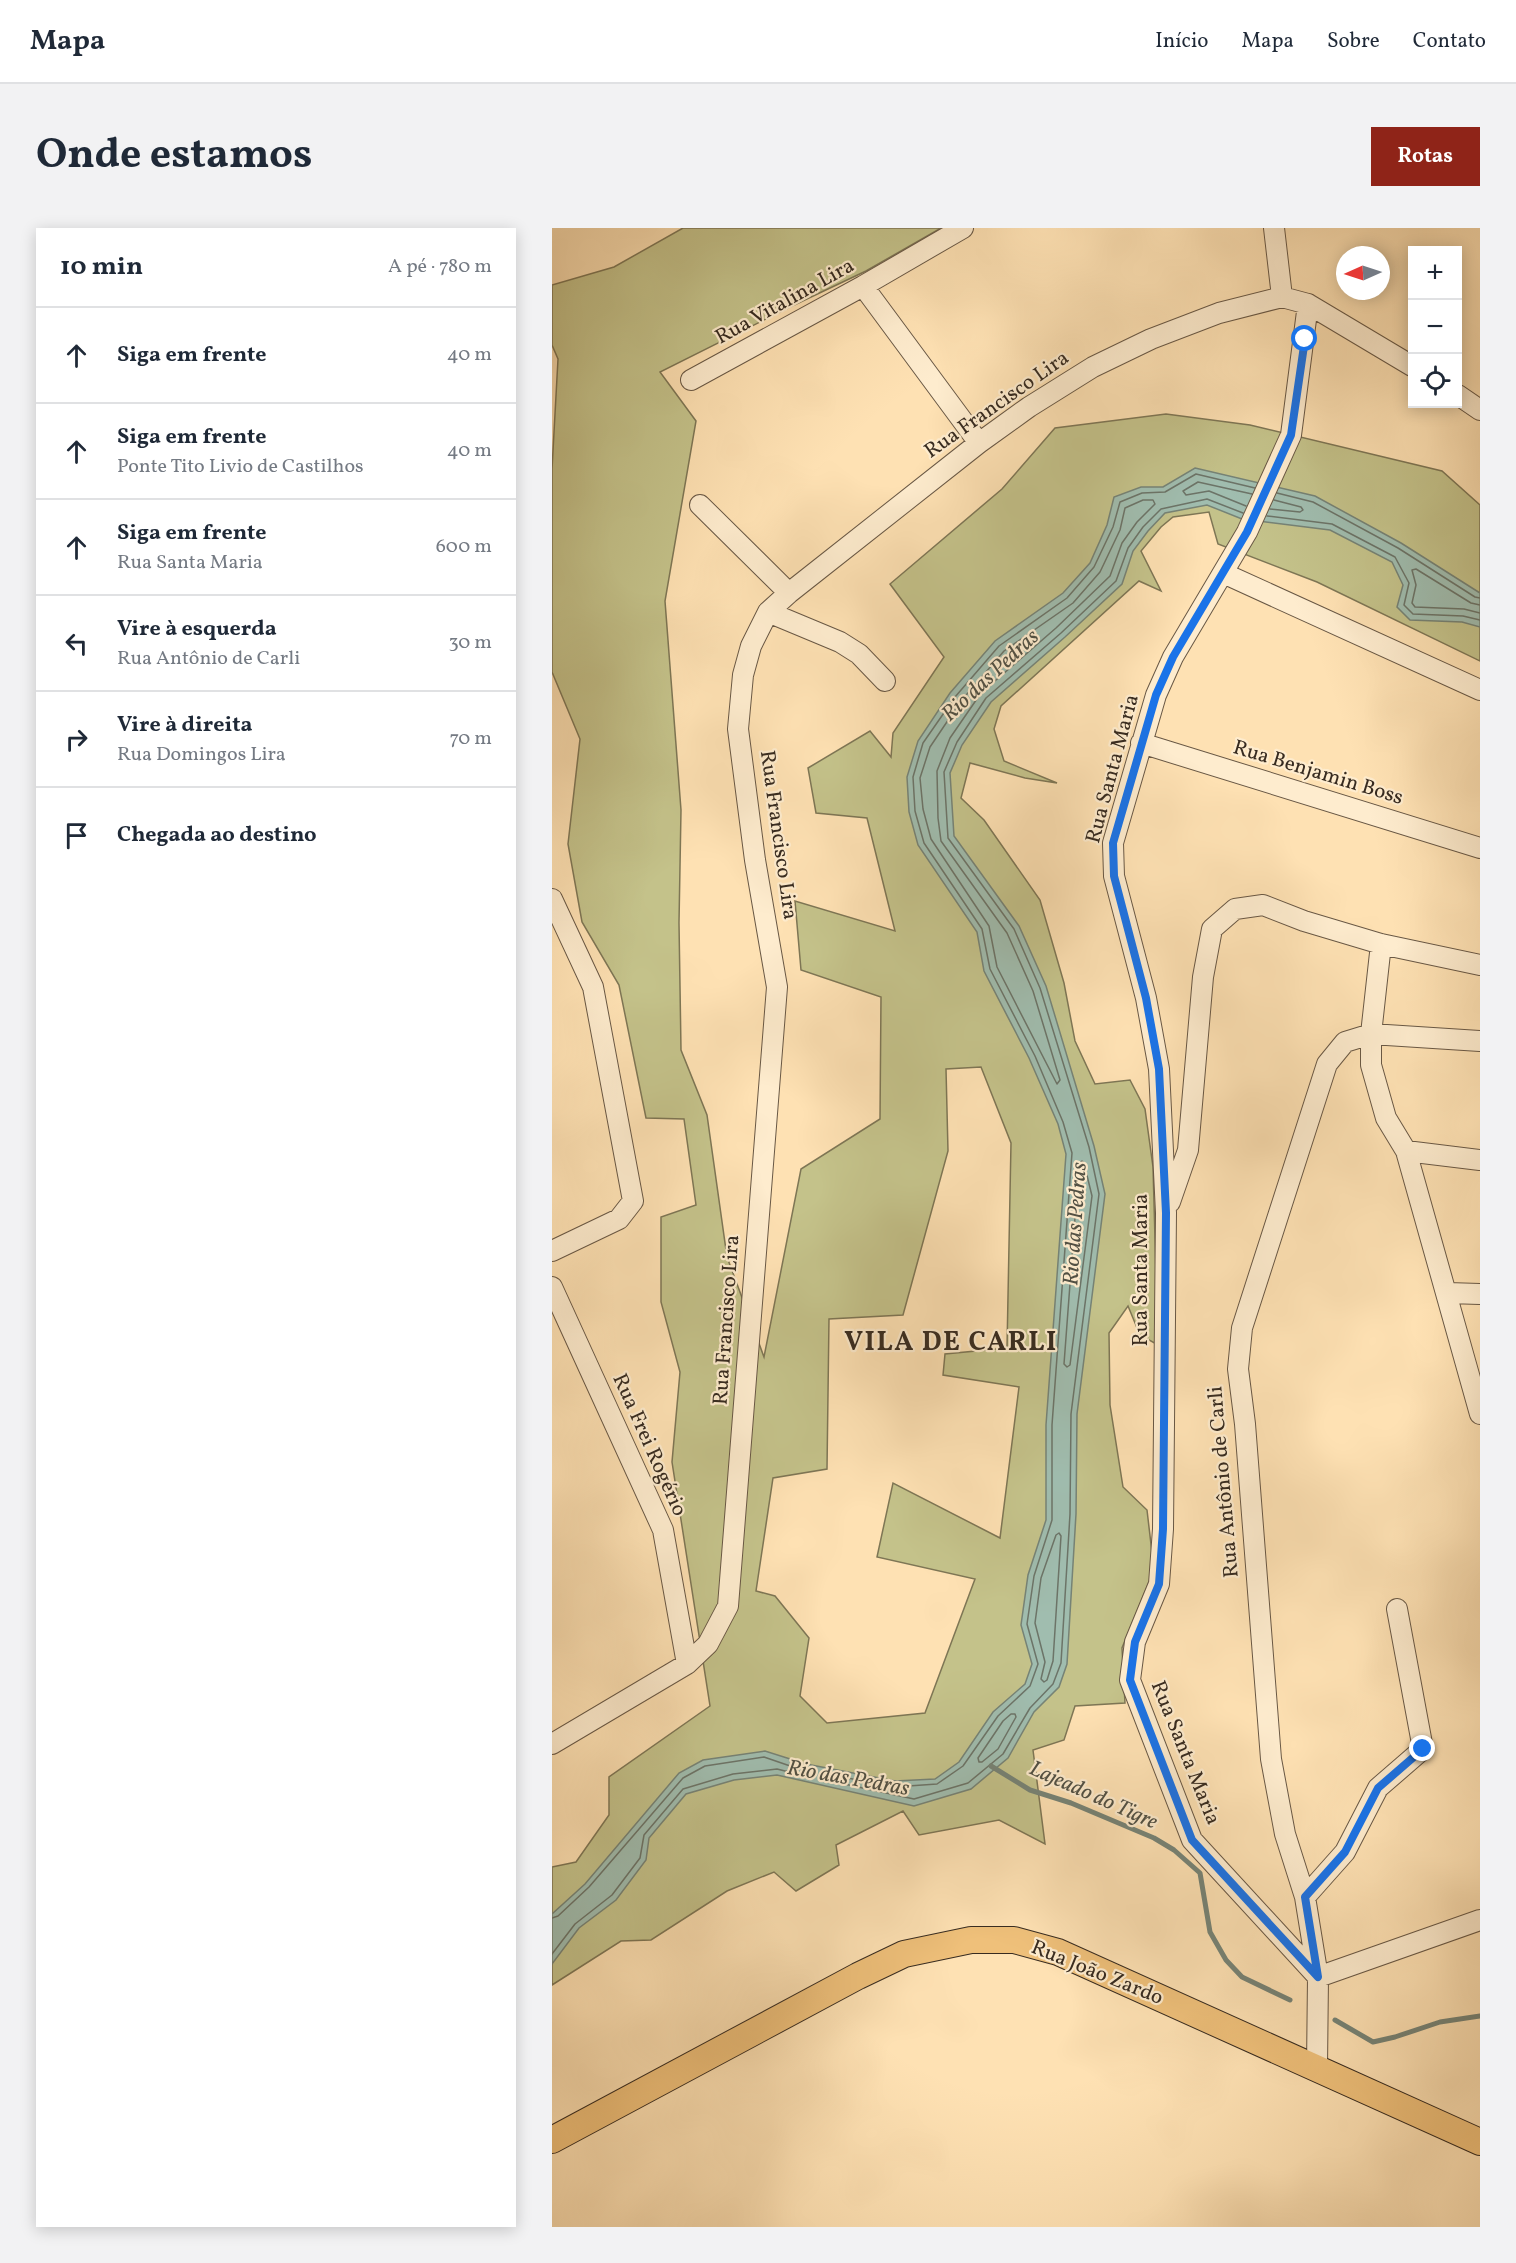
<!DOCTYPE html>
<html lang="pt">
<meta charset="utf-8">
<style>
:root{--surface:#fff;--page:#f2f2f3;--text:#1f2937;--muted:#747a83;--line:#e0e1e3;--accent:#8f2418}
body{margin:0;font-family:Vollkorn,serif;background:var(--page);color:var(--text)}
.controls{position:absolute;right:18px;top:18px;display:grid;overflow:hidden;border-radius:0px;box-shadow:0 3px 15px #0003}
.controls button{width:54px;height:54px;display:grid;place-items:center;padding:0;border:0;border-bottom:2px solid var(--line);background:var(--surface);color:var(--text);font:30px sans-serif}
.compass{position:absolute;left:784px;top:18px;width:54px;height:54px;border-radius:50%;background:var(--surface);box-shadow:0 3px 15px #0003;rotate:267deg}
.stop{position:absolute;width:18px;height:18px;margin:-14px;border:4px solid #1a73e8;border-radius:50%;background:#fff}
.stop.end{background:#1a73e8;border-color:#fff;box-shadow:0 2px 6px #0008}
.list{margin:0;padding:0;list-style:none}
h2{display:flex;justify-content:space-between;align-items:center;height:78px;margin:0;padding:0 24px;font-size:26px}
h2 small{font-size:20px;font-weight:400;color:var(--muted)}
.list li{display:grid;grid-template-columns:39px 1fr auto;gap:18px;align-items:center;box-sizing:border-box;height:96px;padding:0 24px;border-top:2px solid var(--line)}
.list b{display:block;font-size:22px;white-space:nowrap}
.list p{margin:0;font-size:20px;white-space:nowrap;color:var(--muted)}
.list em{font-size:20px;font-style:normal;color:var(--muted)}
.icon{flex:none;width:33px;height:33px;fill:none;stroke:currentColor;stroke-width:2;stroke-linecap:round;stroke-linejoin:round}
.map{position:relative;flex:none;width:928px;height:1999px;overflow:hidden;border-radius:0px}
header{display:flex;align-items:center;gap:36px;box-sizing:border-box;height:84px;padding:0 30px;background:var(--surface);border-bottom:2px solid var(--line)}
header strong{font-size:28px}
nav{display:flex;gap:33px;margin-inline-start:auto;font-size:21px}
.intro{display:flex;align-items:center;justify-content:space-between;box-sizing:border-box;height:144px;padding:0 36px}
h1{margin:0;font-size:42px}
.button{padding:15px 27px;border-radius:0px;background:var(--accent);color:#fff;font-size:21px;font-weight:700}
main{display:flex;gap:36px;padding:0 36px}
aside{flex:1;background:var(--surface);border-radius:0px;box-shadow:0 3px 15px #0003}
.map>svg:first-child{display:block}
</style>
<header>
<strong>Mapa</strong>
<nav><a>Início</a><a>Mapa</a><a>Sobre</a><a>Contato</a></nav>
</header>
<div class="intro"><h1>Onde estamos</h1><a class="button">Rotas</a></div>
<main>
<aside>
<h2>10 min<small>A pé · 780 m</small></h2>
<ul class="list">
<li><svg class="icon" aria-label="ahead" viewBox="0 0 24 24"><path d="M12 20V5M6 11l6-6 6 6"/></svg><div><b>Siga em frente</b></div><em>40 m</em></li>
<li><svg class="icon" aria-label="ahead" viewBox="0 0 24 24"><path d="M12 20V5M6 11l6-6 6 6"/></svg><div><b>Siga em frente</b><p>Ponte Tito Livio de Castilhos</p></div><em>40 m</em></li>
<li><svg class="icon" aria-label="ahead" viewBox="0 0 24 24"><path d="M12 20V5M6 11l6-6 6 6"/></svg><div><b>Siga em frente</b><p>Rua Santa Maria</p></div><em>600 m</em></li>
<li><svg class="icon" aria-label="left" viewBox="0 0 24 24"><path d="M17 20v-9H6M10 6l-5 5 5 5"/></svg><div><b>Vire à esquerda</b><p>Rua Antônio de Carli</p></div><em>30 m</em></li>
<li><svg class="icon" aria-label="right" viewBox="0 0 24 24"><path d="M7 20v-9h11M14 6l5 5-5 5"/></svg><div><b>Vire à direita</b><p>Rua Domingos Lira</p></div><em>70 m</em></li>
<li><svg class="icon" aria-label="arrive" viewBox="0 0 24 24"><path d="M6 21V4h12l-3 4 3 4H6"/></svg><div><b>Chegada ao destino</b></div></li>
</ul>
</aside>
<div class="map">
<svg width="928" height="1999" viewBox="0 0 928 1999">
<rect width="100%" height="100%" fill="#fee1b3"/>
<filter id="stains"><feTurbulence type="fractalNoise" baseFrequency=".00333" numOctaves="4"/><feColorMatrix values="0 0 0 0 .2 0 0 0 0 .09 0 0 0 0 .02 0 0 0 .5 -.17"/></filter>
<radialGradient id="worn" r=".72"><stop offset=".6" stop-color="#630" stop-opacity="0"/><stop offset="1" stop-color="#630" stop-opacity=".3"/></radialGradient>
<!-- green -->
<path fill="#c4c28a" stroke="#7e7655" stroke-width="1.5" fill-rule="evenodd" d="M 131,0 L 389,0 L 314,43 L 240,78 L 108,144 L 144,193 L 113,373 L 129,582 L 127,695 L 129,822 L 155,887 L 175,1029 L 212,1129 L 249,941 L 328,891 L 329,769 L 249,742 L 243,673 L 343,703 L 315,590 L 264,585 L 256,540 L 318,503 L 339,529 L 341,505 L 392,429 L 338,356 L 450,261 L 503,200 L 614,186 L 698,197 L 890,243 L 928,277 L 928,433 L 765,354 L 666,316 L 657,284 L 621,289 L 609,299 L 589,323 L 609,363 L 587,353 L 449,478 L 442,501 L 452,533 L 505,555 L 473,550 L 418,535 L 409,570 L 432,592 L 488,672 L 512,755 L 523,813 L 543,856 L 578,852 L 593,881 L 601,939 L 606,1117 L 588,1107 L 576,1078 L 557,1105 L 558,1177 L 571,1259 L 595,1282 L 602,1342 L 570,1420 L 573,1475 L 523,1478 L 512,1512 L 481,1522 L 493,1616 L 447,1592 L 367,1607 L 351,1583 L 284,1617 L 287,1637 L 244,1663 L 222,1644 L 175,1663 L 99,1712 L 69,1713 L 0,1757 L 0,1639 L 24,1634 L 57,1587 L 57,1549 L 158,1478 L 120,1234 L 128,1144 L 109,1074 L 109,989 L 144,977 L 132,891 L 94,890 L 67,757 L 30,694 L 16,616 L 28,511 L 0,444 L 0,241 L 6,131 L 0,117 L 0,57 L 62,39 ZM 429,839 L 459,915 L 455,1120 L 393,1126 L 391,1147 L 467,1159 L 448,1310 L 341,1255 L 325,1329 L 423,1351 L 373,1485 L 275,1495 L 248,1468 L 257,1410 L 223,1368 L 204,1363 L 221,1250 L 275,1241 L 277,1091 L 351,1087 L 396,923 L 394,841 Z"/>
<!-- water -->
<path fill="#a0bdaf" stroke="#768376" stroke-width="1.5" d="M 643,240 L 763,268 L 849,315 L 928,365 L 928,399 L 910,394 L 858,392 L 845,379 L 851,357 L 840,334 L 778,302 L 690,291 L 655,277 L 613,285 L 596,303 L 581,323 L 570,356 L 513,409 L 439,474 L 410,517 L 398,545 L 402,608 L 467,698 L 494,758 L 542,918 L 553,966 L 525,1186 L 524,1286 L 515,1436 L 507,1459 L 482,1484 L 456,1530 L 419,1561 L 362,1578 L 225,1547 L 182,1552 L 134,1566 L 97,1610 L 94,1632 L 64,1672 L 27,1700 L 0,1736 L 0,1686 L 33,1656 L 127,1545 L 151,1532 L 213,1523 L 254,1536 L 343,1553 L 383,1551 L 407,1534 L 441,1484 L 473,1456 L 480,1436 L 469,1397 L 476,1347 L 494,1292 L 494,1197 L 514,926 L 506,896 L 477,830 L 432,743 L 425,704 L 366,617 L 357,584 L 355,549 L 366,513 L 398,465 L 443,413 L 511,365 L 538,335 L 555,297 L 562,269 L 589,259 L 611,259 Z"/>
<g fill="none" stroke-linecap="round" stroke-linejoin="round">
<!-- shore -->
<path stroke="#6c7468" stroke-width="1.5" d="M 725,265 L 761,274 L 846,320 L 923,369 L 928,370
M 591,272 L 601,272 L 603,276 L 585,294 L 570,315 L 558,348 L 504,400 L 429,465 L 398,510 L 385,543 L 386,590 L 389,613 L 455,705 L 481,763 L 508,852 L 505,856 L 445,739 L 437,698 L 379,611 L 371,581 L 368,550 L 378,519 L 409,473 L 452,423 L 521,375 L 548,344 L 568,302 L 573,280 Z
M 694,278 L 657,263 L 634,267 L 631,263 L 646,254 L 700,266
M 718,281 L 748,284 L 751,282 L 749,279 L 722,272
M 691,285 L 655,271 L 609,281 L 591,299 L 576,320 L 564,353 L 509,405 L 434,470 L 405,514 L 392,544 L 396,610 L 462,701 L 488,760 L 537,919 L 547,966 L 519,1186 L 518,1286 L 509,1435 L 501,1456 L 478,1480 L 451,1526 L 416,1555 L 362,1571 L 269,1551 L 267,1548 L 270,1545 L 342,1559 L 385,1556 L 411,1538 L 446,1488 L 478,1458 L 486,1436 L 475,1396 L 482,1348 L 500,1292 L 500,1197 L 520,925 L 511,894 L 483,828 L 438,741 L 430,701 L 372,615 L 363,583 L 361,549 L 371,515 L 403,469 L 447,418 L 515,370 L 542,339 L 561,299 L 568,274 L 590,265 L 613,264 L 644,246 L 703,260
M 715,288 L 780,296 L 843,329 L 857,355 L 852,377 L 861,386 L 911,388 L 928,392
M 928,377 L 919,375 L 864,341 L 860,342 L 864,357 L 860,375 L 863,379 L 912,381 L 928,385
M 530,933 L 532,935 L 540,968 L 518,1137 L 515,1139 L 512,1136 L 527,936 Z
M 507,1305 L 509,1308 L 501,1433 L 495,1452 L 492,1454 L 489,1451 L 493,1434 L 483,1395 L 489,1350 L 504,1307 Z
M 459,1486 L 463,1486 L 464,1489 L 446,1521 L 430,1534 L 427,1534 L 426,1530 L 451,1493 Z
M 0,1690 L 6,1688 L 37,1659 L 131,1550 L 153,1538 L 212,1529 L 244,1540 L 241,1545 L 225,1541 L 181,1546 L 131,1561 L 92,1607 L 88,1630 L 60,1667 L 23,1696 L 0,1726"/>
<!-- stream -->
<path stroke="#768376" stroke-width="5" d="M 439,1538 L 478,1562 L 519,1575 L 602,1610 L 622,1622 L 648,1645 L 658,1704 L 674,1732 L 690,1749 L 738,1772
M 783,1792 L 821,1814 L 843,1809 L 888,1794 L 928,1788"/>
<!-- minor casing -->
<g stroke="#695845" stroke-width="22">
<path id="minor" d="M 722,0 L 730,69
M 311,58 L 427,215
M 756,76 L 739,207 L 695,304 L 621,429 L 604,467 L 561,615 L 562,648 L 594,770 L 607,841 L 614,985 L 611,1301 L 607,1356 L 583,1414 L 578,1452 L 640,1612 L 766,1749 L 928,1692
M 139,152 L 311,58 L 411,0
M 906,167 L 928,182
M 148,277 L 237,365
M 671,345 L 928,462
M 216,384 L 288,414 L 307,426 L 333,453
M 589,515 L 928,620
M 0,671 L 41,759 L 81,973 L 67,991 L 0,1023
M 829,716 L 819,806 L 819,837 L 834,890 L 854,923 L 928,1186
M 854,923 L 928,932
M 618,974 L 636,922 L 651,749 L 660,701 L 683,681 L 711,677 L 752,693 L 829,716 L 928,737
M 0,1059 L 111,1302 L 135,1436
M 896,1065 L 928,1066
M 0,1516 L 135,1436 L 156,1416 L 176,1378 L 225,759 L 203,632 L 186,501 L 191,447 L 199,418 L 216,384 L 237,365 L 427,215 L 477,179 L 541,139 L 599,111 L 667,85 L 730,69 L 756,76 L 860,138
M 753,1669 L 793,1624 L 826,1560 L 871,1521 L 845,1381
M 765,1839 L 766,1749 L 753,1669 L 733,1606 L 719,1531 L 693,1196 L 686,1141 L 690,1100 L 775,836 L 793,814 L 819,806 L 928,813"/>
</g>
<!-- major casing -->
<g stroke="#372b20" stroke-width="28">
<path id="major" d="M 0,1912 L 306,1748 L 352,1726 L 419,1712 L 462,1712 L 506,1724 L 928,1914"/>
</g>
<!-- minor -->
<use href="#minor" stroke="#feecce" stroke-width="20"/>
<!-- major -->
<use href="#major" stroke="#efc07a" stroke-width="26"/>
</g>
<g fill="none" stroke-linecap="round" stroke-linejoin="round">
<!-- route -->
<path stroke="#1a73e8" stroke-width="8" d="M 753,111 L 739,207 L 695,304 L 621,429 L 604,467 L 561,615 L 562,648 L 594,770 L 607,841 L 614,985 L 611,1301 L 607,1356 L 583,1414 L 578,1452 L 640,1612 L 766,1749 L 753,1669 L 793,1624 L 826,1560 L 871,1521"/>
</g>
<g text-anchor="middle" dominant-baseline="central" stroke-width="4.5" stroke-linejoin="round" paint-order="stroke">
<!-- street labels -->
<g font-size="21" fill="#372b20" stroke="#feecce">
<text transform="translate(233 74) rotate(-29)">Rua Vitalina Lira</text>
<text transform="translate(445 177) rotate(-35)">Rua Francisco Lira</text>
<text transform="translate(561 541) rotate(-75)">Rua Santa Maria</text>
<text transform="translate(766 545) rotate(17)">Rua Benjamin Boss</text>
<text transform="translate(226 607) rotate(82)">Rua Francisco Lira</text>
<text transform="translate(589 1042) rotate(-90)">Rua Santa Maria</text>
<text transform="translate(175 1092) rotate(-86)">Rua Francisco Lira</text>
<text transform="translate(97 1217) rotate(66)">Rua Frei Rogério</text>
<text transform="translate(672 1254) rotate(-95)">Rua Antônio de Carli</text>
<text transform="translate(633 1525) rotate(68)">Rua Santa Maria</text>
<text transform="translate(545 1745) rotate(22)">Rua João Zardo</text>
</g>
<!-- water labels -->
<g font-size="22" font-style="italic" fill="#515044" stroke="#feecce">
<text transform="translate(439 448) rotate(-43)">Rio das Pedras</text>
<text transform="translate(524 996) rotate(-86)">Rio das Pedras</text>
<text transform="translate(296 1551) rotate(10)">Rio das Pedras</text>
<text transform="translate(541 1568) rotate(24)">Lajeado do Tigre</text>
</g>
<!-- district labels -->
<g font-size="27" font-weight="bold" letter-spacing="1.5" fill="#372b20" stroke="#feecce">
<text x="399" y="1115">VILA DE CARLI</text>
</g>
</g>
<rect width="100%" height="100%" filter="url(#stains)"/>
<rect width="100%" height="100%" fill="url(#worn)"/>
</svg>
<div class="controls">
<button>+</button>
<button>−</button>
<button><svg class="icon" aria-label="locate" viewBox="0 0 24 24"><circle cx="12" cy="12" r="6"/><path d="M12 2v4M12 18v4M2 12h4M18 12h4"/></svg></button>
</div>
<svg class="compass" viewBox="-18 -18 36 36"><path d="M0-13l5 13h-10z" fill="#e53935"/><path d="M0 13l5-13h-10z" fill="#747a83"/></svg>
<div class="stop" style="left:753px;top:111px"></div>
<div class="stop end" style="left:871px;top:1521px"></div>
</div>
</main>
